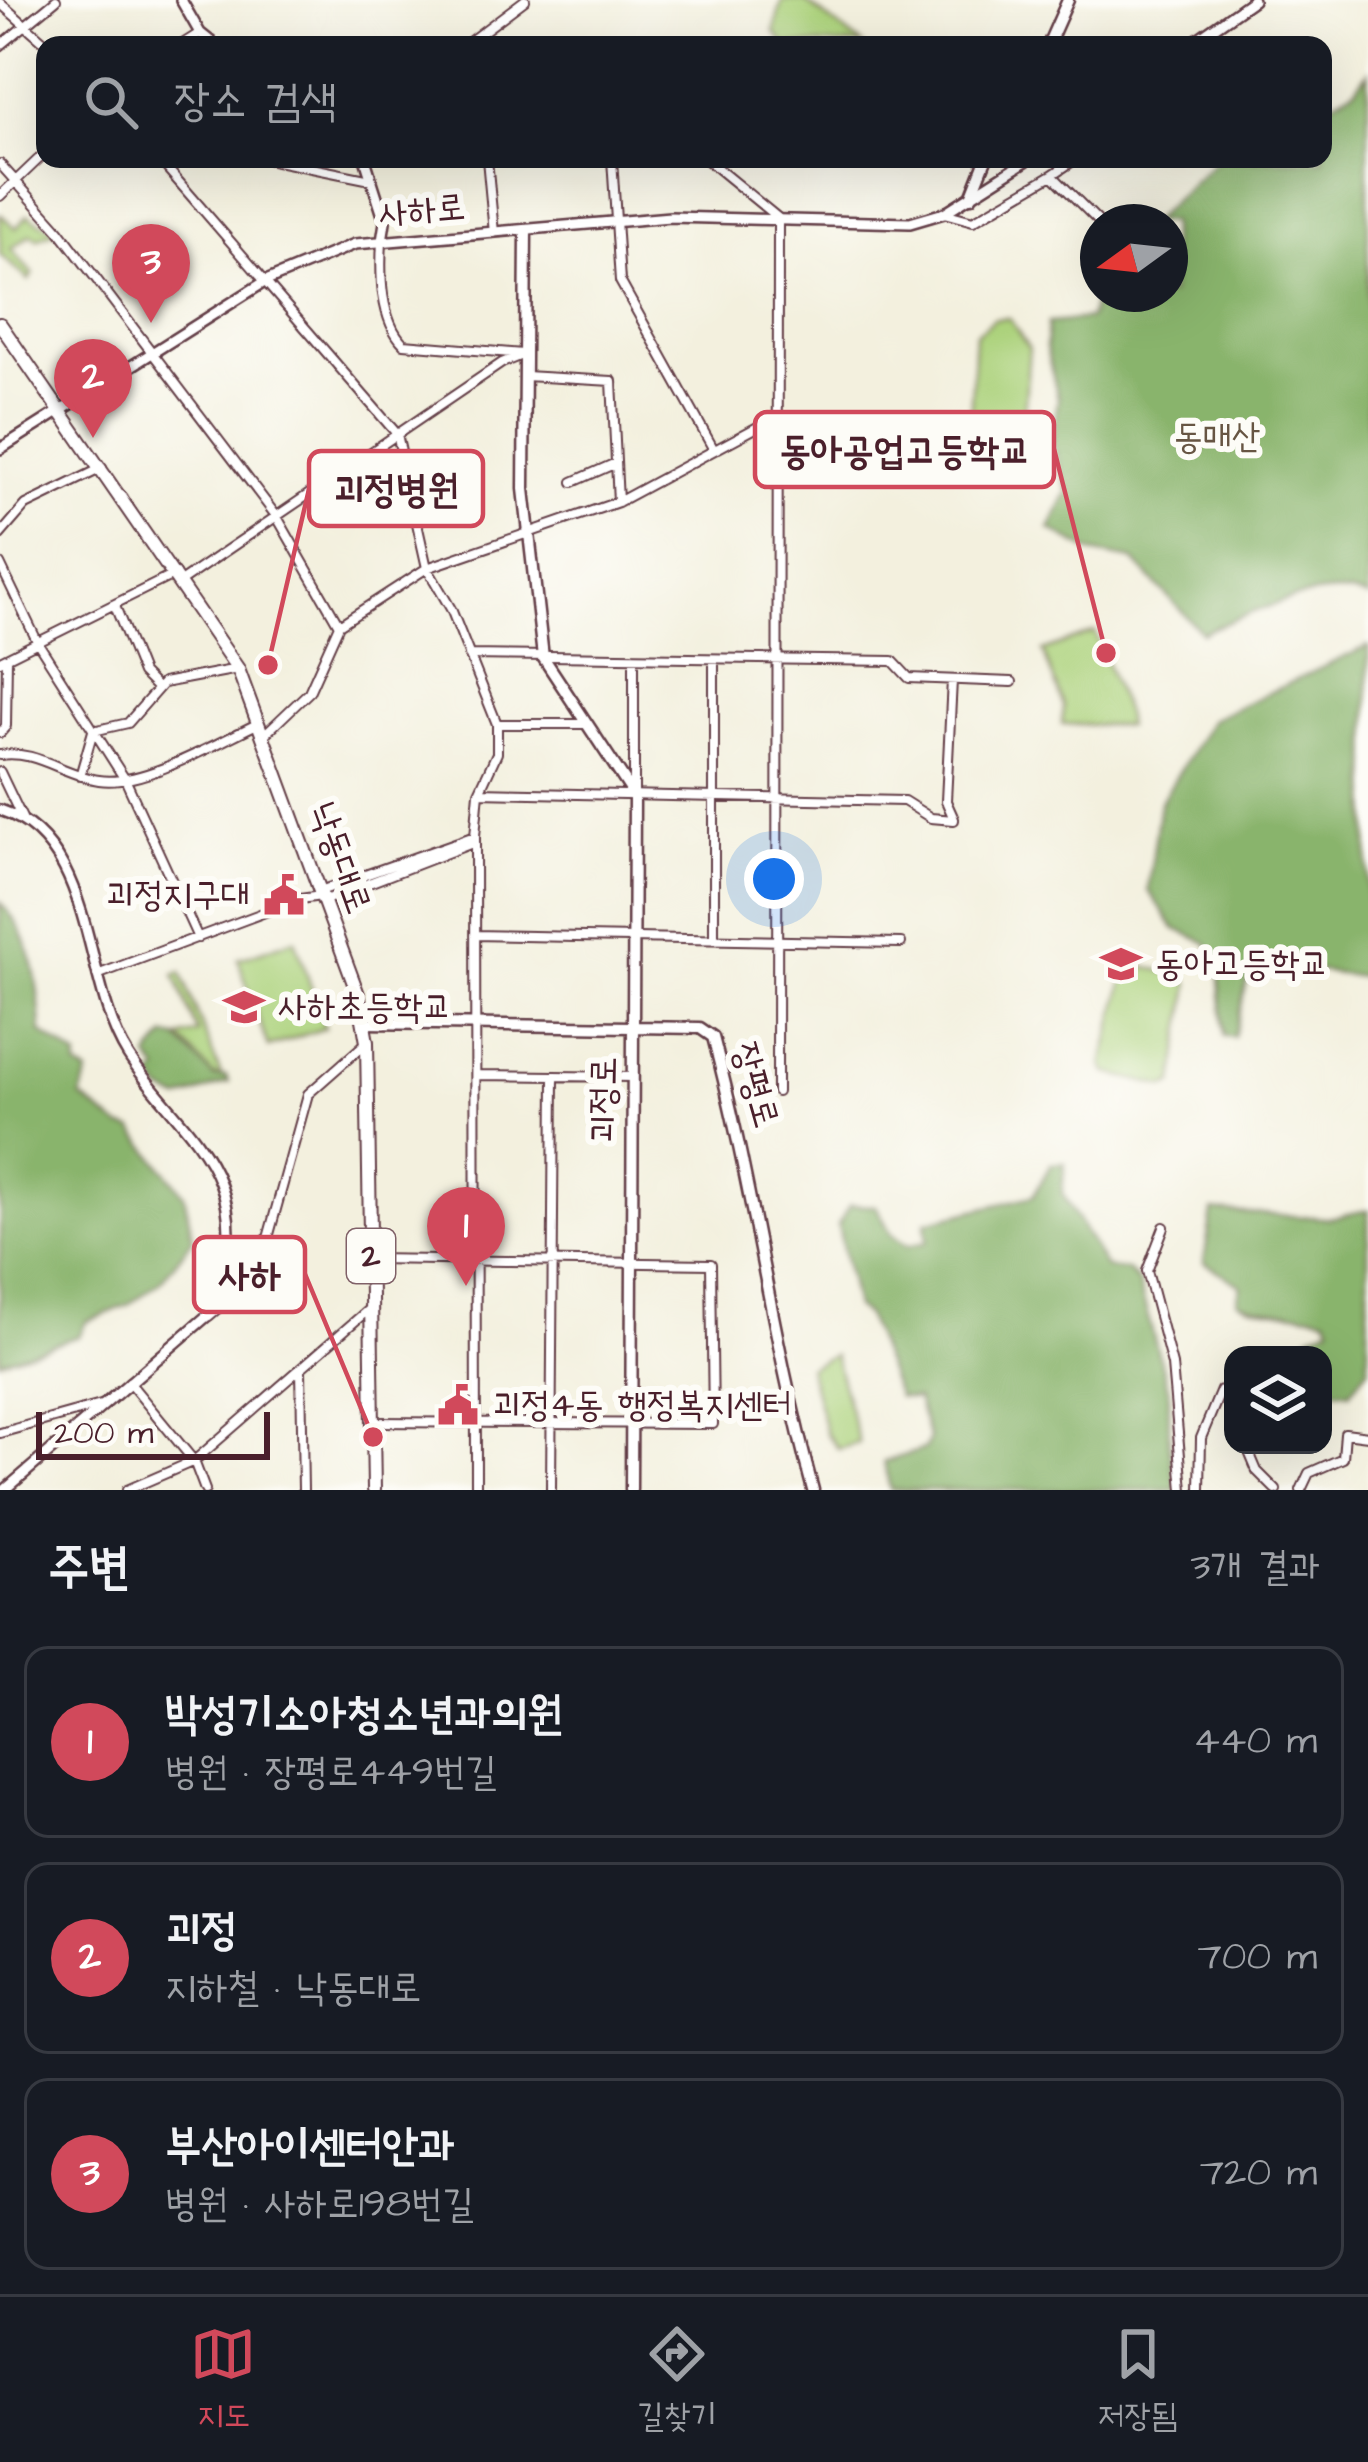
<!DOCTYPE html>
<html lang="ko">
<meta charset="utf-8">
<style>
:root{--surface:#171b24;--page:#20242c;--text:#f1f3f6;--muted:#9ea1a6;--line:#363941;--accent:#d1495b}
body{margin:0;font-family:"Architects Daughter","Poor Story",sans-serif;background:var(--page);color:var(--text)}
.controls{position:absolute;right:36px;bottom:36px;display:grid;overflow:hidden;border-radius:24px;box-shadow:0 12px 48px #0002}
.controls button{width:108px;height:108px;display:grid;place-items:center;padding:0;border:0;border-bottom:3px solid var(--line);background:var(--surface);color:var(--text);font:60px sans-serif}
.compass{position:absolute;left:1080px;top:204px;width:108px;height:108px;border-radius:50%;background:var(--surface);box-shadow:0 12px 48px #0002;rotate:255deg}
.scale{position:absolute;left:36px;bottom:30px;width:234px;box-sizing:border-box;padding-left:12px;border:6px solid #4a1f2b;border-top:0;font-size:33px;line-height:42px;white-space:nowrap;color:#4a1f2b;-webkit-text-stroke:9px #fdfcf7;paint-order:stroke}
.you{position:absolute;left:774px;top:879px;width:42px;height:42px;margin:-30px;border:9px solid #fff;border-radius:50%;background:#1a73e8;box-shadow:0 0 0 18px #1a73e833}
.badge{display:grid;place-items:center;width:78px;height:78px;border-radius:50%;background:var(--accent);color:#fff;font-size:39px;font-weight:700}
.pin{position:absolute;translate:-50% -99px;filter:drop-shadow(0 3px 6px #0008)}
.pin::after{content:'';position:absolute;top:63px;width:42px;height:36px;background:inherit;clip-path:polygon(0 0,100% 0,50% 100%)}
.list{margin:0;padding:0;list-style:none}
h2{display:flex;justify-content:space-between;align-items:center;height:156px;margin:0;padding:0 48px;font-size:51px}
h2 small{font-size:39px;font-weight:400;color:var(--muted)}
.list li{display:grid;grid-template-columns:78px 1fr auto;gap:36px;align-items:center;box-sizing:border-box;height:192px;margin:0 24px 24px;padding:0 24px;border:3px solid var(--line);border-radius:24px}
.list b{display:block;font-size:45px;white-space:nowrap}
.list p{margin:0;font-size:39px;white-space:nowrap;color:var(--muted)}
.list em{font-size:39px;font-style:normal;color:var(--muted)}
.icon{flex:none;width:66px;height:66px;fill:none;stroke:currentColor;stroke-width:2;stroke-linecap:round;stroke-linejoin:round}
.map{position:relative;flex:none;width:1368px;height:1490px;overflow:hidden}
.search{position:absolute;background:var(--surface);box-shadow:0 12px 48px #0002;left:36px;right:36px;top:36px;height:132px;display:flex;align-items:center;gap:30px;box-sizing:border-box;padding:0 42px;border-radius:24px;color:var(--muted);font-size:45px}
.sheet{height:804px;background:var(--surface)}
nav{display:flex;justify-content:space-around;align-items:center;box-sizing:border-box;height:168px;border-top:3px solid var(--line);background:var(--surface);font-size:33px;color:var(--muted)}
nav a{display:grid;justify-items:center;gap:6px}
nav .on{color:var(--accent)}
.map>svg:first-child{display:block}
</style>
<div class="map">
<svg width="1368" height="1490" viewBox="0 0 1368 1490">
<rect width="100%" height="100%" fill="#fdfcf7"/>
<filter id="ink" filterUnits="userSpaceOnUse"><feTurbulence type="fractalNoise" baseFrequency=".00833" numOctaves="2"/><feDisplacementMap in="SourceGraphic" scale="24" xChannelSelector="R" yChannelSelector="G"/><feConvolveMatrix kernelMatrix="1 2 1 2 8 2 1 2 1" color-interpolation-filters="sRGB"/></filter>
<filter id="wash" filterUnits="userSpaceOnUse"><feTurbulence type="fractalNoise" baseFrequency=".004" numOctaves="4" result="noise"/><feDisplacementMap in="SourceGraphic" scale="48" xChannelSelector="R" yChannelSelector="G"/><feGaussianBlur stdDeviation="2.7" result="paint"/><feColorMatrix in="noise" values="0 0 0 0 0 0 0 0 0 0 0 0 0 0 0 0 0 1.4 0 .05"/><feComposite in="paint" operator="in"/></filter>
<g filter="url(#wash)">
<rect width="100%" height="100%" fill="#f3f0de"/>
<!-- green -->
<path fill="#acd27c" stroke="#7b7854" stroke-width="3" d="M 782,0 L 803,0 L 863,45 L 785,45 L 774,32 Z
M 0,214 L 16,228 L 28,215 L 56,231 L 37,239 L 31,234 L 11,249 L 33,274 L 29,280 L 0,255 Z
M 1009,318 L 1029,349 L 1023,429 L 1004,448 L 969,437 L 975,334 L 994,319 Z
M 1095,632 L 1126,716 L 1126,726 L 1062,724 L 1063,705 L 1043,651 Z
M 295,939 L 325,1028 L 268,1047 L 238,959 Z
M 1128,962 L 1186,977 L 1190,985 L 1174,1083 L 1166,1087 L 1107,1073 L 1103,1065 Z
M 181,972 L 221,1075 L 214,1076 L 179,1038 L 198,1033 L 175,975 Z
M 834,1355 L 859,1443 L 838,1449 L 826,1433 L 808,1367 Z"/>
<!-- forest -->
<path fill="#89b46c" stroke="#6a6a4c" stroke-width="3" d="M 1368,72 L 1368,598 C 1325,578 1245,615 1202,633 L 1133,560 L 1091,552 L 1050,529 L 1068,492 L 1052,443 L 1058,398 L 1046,348 L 1048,323 L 1089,319 L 1098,287 L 1098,294 L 1170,294 L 1170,222 L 1151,222 L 1217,159 L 1323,159 L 1323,107 L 1356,88 Z
M 1368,646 L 1368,978 L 1256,962 L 1250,968 L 1234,1037 L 1224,1036 L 1219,965 L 1207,943 L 1174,928 L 1148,890 L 1160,803 L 1211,720 Z
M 0,902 C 34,937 39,986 41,1032 L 78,1058 L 77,1067 L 88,1074 L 81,1097 L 120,1127 L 133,1130 L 184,1194 L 193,1239 L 160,1282 L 128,1305 L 86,1322 L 79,1336 L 0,1361 Z
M 166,1036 L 177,1038 L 214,1077 L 226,1076 L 229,1082 L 180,1100 L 162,1091 L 153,1078 L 159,1071 L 149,1058 Z
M 1065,1163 L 1062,1193 L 1106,1268 L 1127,1270 L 1138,1282 L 1169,1391 L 1169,1444 L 1177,1490 L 890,1490 L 884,1462 L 925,1449 L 929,1439 L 917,1399 L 898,1397 L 866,1316 L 855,1308 L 838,1225 L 850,1205 L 876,1206 L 891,1234 L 907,1246 L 927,1242 L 926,1222 L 1033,1196 L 1051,1164 Z
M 1368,1210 L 1368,1368 L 1350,1392 L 1323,1388 L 1325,1355 L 1308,1336 L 1331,1325 L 1327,1317 C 1300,1309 1255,1313 1237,1300 L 1241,1285 L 1204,1262 L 1212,1211 L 1328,1218 Z"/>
</g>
<g filter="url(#ink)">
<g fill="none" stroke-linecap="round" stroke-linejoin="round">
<!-- minor casing -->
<g stroke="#633e46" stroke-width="12">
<path id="minor" d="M 0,3 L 48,45
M 181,45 L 200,33
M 465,45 L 525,0
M 0,46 L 56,0
M 159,159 L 397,434 L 427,568 L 451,609 L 497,724 L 497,753 L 479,792 L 475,836 L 476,1490
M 267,159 L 371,180
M 487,159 L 494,233
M 612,159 L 620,281 L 714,450
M 706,159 L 778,218 L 777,1092
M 0,164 L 59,230 L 277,517 L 339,625
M 1052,175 L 1076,159
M 0,196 L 45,153
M 944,213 L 973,221 L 1052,175 L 1097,220
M 382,241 C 380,274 380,320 404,344 L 523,354
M 525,376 L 612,381 L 618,502
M 573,482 L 616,463
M 0,535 L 26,505 L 102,468
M 0,564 L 38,643 L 126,781 L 198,938
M 180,582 L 502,363 L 524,354
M 115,606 L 142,673 L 157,688
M 469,655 L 893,661 L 909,678 L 1012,682
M 0,661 L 175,574
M 952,680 L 946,801 L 954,819
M 497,724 L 586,724
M 0,733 L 6,726 L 7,658
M 265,734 L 309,692 L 339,625 L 427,568 L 618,502 L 776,417
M 0,755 C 35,749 64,775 99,780 C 142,787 217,743 257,724
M 0,772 L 22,818
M 80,776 L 93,731 L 128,723 L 163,683 L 238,669
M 479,792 L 904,801 L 931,818 L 954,820
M 634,795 L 634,658
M 320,891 L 475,836
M 325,900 L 475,842
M 475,935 L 901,943
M 714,939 L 714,659
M 97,975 L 300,899 L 321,896
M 476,1075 L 633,1077
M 1164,1227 L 1147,1271 L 1172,1365 L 1183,1490
M 371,1259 L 711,1264 L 713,1424 L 373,1422
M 209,1316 L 258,1274 L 308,1094 L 367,1042
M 301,1368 L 303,1490
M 129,1382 L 194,1461 L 205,1490
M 0,1433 L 101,1405
M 1246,1445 L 1257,1471 L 1276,1490
M 127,1490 L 194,1461 L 369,1309
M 551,1490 L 554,1076
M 1200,1490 L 1201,1438 L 1221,1390 L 1228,1393 L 1233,1408
M 1301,1490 L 1309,1473 L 1343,1458 L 1345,1433 L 1368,1436"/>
</g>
<!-- tertiary casing -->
<g stroke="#633e46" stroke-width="14">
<path id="tertiary" d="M 181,0 L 200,33 L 215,45
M 1189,45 L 1253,0
M 365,159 L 385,222 L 382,241
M 0,449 L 266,281 L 355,244 L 670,217 L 910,223 L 944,213 L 1029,159
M 0,810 C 97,842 81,981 128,1055 C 155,1098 202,1135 220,1183 C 236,1224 230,1280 207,1316 L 5,1490"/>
</g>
<!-- secondary casing -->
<g stroke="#633e46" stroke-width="15">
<path id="secondary" d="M 1048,45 L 1068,0
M 971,197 L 986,159
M 526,230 L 524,489 L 543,657 L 634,795 L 631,1490
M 365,1023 L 700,1028 L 713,1037 C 753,1187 772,1340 813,1490"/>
</g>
<!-- primary casing -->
<g stroke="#633e46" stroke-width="16">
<path id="primary" d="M 0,324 L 238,669 L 359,997 L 367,1042 L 374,1490"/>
</g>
<!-- minor -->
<use href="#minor" stroke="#fff" stroke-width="8"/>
<!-- tertiary -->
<use href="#tertiary" stroke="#fff" stroke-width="9"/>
<!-- secondary -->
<use href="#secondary" stroke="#fff" stroke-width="10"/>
<!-- primary -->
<use href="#primary" stroke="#fff" stroke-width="12"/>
</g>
</g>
<!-- icons -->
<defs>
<g id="civic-bare" transform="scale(3.24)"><path d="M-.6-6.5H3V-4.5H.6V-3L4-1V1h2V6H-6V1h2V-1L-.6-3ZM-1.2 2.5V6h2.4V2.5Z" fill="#d1495b" stroke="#fdfcf7" stroke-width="2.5" paint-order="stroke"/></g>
<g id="school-bare" transform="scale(3.24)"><path d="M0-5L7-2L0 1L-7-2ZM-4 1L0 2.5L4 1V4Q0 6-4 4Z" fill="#d1495b" stroke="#fdfcf7" stroke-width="2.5" paint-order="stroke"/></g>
</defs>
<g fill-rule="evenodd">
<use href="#civic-bare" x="284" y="895"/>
<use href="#school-bare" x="1121" y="964"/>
<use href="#school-bare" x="244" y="1007"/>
<use href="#civic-bare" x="458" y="1405"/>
</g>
<g text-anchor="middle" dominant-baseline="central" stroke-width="12" stroke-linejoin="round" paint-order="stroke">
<!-- shield labels -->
<rect fill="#fdfcf7" stroke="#806168" stroke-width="3" x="347" y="1229" width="48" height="54" rx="9"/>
<g font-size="33" font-weight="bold" fill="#4a1f2b">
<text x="371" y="1256">2</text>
</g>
<!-- street labels -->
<g font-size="36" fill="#4a1f2b" stroke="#fdfcf7">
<text transform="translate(422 211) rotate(-5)">사하로</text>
<text transform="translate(340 858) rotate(70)">낙동대로</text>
<text transform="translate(755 1085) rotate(74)">장평로</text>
<text transform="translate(604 1100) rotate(-89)">괴정로</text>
</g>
<!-- park labels -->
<g font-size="36" fill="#675543" stroke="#fdfcf7">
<text x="1217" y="437">동매산</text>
</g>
<!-- poi labels -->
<g font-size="36" fill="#4a1f2b" stroke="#fdfcf7" text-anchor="start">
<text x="250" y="895" text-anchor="end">괴정지구대</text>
<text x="1155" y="964">동아고등학교</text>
<text x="278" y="1007">사하초등학교</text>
<text x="492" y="1405">괴정4동 행정복지센터</text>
</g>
</g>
<!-- callouts -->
<path fill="none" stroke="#d1495b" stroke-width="4.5" d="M1106 653L1054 449M268 665L309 489M373 1437L305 1274"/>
<g fill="#d1495b" stroke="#fdfcf7" stroke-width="4.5">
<circle cx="1106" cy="653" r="12"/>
<circle cx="268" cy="665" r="12"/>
<circle cx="373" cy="1437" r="12"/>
</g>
<g fill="#fdfcf7" stroke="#d1495b" stroke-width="4.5">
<rect x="755" y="412" width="299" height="75" rx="12"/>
<rect x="309" y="451" width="174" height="75" rx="12"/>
<rect x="194" y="1237" width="111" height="75" rx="12"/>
</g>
<g font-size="39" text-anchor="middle" font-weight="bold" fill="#4a1f2b">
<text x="905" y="463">동아공업고등학교</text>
<text x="396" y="502">괴정병원</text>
<text x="250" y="1288">사하</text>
</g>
</svg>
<div class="controls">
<button><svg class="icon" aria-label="layers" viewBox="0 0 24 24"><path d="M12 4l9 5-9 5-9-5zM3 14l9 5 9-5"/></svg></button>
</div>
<svg class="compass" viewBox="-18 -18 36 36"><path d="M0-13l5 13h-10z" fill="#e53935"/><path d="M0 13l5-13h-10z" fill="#9ea1a6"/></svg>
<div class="scale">200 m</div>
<div class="you"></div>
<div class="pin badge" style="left:466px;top:1286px">1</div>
<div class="pin badge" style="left:93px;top:438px">2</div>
<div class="pin badge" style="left:151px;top:323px">3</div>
<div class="search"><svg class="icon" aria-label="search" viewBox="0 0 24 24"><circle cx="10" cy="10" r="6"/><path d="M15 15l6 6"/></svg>장소 검색</div>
</div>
<section class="sheet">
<h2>주변<small>3개 결과</small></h2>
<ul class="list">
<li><span class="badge">1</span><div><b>박성기소아청소년과의원</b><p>병원 · 장평로449번길</p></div><em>440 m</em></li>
<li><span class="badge">2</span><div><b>괴정</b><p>지하철 · 낙동대로</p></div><em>700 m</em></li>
<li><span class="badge">3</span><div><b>부산아이센터안과</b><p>병원 · 사하로198번길</p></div><em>720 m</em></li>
</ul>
</section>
<nav>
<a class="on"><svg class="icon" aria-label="map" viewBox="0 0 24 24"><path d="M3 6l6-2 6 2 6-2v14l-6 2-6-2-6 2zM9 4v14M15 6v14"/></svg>지도</a>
<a><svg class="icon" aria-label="directions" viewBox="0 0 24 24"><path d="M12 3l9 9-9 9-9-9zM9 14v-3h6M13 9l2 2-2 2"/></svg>길찾기</a>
<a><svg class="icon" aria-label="saved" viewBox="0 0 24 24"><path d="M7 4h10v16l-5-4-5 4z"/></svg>저장됨</a>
</nav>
